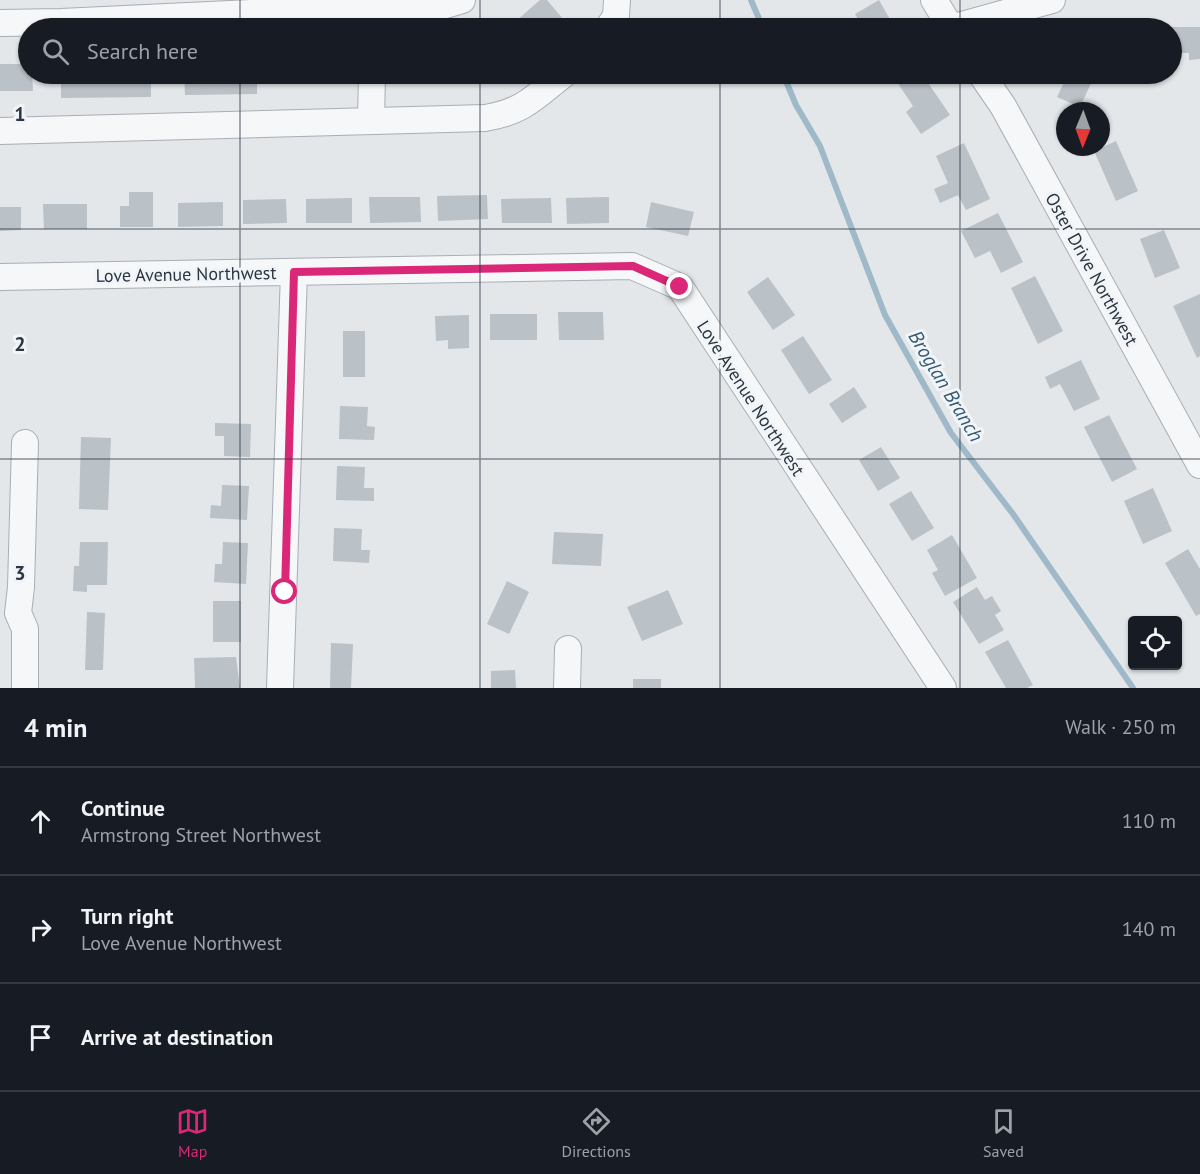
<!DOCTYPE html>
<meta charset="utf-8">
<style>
:root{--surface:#171b24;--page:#20242c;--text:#f1f3f6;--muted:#9ea1a6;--line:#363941;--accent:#db2777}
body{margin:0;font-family:"PT Sans",sans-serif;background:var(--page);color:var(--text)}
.controls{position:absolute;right:18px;bottom:18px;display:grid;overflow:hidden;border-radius:6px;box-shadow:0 2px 4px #0004}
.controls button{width:54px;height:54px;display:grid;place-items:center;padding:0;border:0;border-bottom:2px solid var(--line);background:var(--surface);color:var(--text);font:30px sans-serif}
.compass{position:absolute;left:1056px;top:102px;width:54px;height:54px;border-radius:50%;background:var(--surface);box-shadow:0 2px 4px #0004;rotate:181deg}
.stop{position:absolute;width:18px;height:18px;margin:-14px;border:4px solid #db2777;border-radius:50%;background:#fff}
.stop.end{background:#db2777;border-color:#fff;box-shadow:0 2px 6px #0008}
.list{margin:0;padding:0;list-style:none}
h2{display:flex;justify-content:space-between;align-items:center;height:78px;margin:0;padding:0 24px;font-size:26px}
h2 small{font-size:20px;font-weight:400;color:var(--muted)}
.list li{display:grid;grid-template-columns:39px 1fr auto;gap:18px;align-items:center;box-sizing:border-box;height:108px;padding:0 24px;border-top:2px solid var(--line)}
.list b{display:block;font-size:22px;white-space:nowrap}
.list p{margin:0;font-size:20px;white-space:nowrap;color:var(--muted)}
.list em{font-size:20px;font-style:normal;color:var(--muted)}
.icon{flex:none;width:33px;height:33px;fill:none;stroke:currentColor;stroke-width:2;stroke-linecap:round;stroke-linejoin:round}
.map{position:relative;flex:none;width:1200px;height:688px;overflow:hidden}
.search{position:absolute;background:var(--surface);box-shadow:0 2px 4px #0004;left:18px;right:18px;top:18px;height:66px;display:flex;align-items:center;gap:15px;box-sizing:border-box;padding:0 21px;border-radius:33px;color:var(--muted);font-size:22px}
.sheet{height:402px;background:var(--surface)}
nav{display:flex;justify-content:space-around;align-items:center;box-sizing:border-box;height:84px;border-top:2px solid var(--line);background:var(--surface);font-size:16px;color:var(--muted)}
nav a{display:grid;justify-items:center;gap:3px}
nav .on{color:var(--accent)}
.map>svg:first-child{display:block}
</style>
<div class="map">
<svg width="1200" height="688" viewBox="0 0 1200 688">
<rect width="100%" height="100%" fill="#e3e7ea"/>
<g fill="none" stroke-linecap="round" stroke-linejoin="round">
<!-- stream -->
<path stroke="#9fb9c9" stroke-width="6" d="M 751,0 L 763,28
M 783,74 L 796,105 L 820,146 L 885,315 L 951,433 L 1013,514 L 1133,688"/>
</g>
<!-- building -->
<path fill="#bac1c7" d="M 540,0 L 547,0 L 563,19 L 553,28 L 508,28 Z
M 879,0 L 895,28 L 863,28 L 855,14 Z
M 1172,27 L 1200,27 L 1200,59 L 1189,60 L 1189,53 L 1172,53 Z
M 0,64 L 28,64 L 28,74 L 32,74 L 33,91 L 0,91 Z
M 61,74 L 151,74 L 151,97 L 61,98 Z
M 184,74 L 257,74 L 257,94 L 185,95 Z
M 284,74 L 357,74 L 357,83 L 285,84 Z
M 393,74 L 465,74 L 465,80 L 393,81 Z
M 910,74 L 922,74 L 950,115 L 921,134 L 906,112 L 913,106 L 897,82 Z
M 1068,74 L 1107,74 L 1103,82 L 1094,77 L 1080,107 L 1057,97 Z
M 1116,141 L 1138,191 L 1116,201 L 1094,151 Z
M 964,143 L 990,199 L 966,210 L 958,195 L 940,203 L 934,189 L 948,183 L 936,156 Z
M 129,192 L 153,192 L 153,227 L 120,227 L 120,206 L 129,206 Z
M 487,195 L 488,219 L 438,221 L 437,196 Z
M 369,197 L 420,197 L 421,222 L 370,223 Z
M 609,197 L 609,223 L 567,224 L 566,198 Z
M 352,198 L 352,223 L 306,223 L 306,199 Z
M 551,198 L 552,223 L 502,223 L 501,199 Z
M 286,199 L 287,223 L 243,224 L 243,200 Z
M 223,202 L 223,226 L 178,227 L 178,203 Z
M 651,202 L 694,212 L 688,236 L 646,227 Z
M 43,204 L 87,204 L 87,229 L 44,229 Z
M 0,207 L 21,207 L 21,230 L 0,231 Z
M 998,213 L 1023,262 L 1001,273 L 990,251 L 975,258 L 961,231 Z
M 1164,230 L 1180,268 L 1155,278 L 1140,239 Z
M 1035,276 L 1063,331 L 1038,344 L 1011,288 Z
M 768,277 L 795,315 L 773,330 L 747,292 Z
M 1200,294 L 1200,356 L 1197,358 L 1173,306 Z
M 558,312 L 603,312 L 604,340 L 559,340 Z
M 490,314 L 537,314 L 537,340 L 490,340 Z
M 469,315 L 469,348 L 448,349 L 448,340 L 436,341 L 435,316 Z
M 343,331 L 365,331 L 365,377 L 343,377 Z
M 803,336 L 832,380 L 809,394 L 781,350 Z
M 1081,360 L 1100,399 L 1074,411 L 1060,384 L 1050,389 L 1045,377 Z
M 854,387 L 867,407 L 842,423 L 829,404 Z
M 340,406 L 368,407 L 367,426 L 375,427 L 374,440 L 339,439 Z
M 1109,415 L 1137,469 L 1112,482 L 1084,427 Z
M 215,423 L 251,424 L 250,457 L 224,456 L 224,436 L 215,436 Z
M 81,437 L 111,438 L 108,510 L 79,509 Z
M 881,447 L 900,478 L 878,491 L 859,460 Z
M 337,466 L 365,467 L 364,488 L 374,488 L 374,501 L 336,500 Z
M 222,485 L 249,486 L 247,520 L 210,518 L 211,505 L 221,506 Z
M 1153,488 L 1172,531 L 1143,544 L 1124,501 Z
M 911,491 L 934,528 L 912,541 L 889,504 Z
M 334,528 L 362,529 L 361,550 L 370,550 L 369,563 L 333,561 Z
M 554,532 L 603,534 L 601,566 L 552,564 Z
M 952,535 L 977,578 L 945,596 L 932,573 L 938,570 L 927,550 Z
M 80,542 L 108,542 L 107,585 L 87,585 L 87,592 L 73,591 L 74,566 L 79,566 Z
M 223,542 L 248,543 L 246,584 L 214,582 L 215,564 L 222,564 Z
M 1188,549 L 1200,569 L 1200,614 L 1196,616 L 1165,563 Z
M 507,581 L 529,592 L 509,634 L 487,624 Z
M 977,587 L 985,600 L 992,596 L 1001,611 L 995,615 L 1004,630 L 979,644 L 953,602 Z
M 668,590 L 683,624 L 642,641 L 627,607 Z
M 213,601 L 241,601 L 241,642 L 213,642 Z
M 87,612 L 105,613 L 103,670 L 85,670 Z
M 1008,640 L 1033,685 L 1027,688 L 1006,688 L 985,652 Z
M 331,643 L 353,644 L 351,688 L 330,688 Z
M 236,657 L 240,688 L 195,688 L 194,658 Z
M 515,670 L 516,688 L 491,688 L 491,671 Z
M 633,679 L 661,679 L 661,688 L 633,688 Z"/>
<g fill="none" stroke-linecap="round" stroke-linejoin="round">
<!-- minor casing -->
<g stroke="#a8aeb4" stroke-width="28">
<path id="minor" d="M 934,0 L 951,28
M 0,23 L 61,22 L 272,12 L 432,9 L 462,0
M 608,28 L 616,16 L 617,0
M 951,28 L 1052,0
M 981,74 L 1003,106 L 1200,465
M 371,120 L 372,74
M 0,131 L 485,118 C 523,112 535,97 564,74
M 0,277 L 632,266 L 680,287 L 943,688
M 18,613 L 21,587 L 25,443
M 18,613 L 25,629 L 25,688
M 280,688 L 294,272
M 567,688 L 568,649"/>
</g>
<!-- minor -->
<use href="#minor" stroke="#f5f7f9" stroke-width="26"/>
</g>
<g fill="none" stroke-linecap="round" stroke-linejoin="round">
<!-- route -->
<path stroke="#db2777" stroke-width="8" d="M 285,592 L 294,272 L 633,266 L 680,287"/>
</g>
<!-- grid -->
<path fill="none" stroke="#2b3642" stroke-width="1.5" stroke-opacity="0.55" d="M 240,0 L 240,28M 480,0 L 480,28M 720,0 L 720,28M 960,0 L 960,28M 240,74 L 240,688M 480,74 L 480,688M 720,74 L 720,688M 960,74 L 960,688M 0,229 L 1200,229M 0,459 L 1200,459"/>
<g text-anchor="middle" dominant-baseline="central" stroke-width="6" stroke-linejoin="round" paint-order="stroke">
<!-- street labels -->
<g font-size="18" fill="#2b3642" stroke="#f2f5f8">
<text transform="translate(1092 269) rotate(61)">Oster Drive Northwest</text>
<text transform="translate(186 274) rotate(-1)">Love Avenue Northwest</text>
<text transform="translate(751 398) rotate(57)">Love Avenue Northwest</text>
</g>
<!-- water labels -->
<g font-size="20" font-style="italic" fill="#375a74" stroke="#f2f5f8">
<text transform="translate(946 386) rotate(59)">Broglan Branch</text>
</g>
</g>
<g font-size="20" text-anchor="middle" font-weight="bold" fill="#2b3642" stroke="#f2f5f8" stroke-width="6" stroke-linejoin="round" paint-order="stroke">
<text x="20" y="121">1</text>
<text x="20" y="351">2</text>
<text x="20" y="580">3</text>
</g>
</svg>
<div class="controls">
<button><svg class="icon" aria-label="locate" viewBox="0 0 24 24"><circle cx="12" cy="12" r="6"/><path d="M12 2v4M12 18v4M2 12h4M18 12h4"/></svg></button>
</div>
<svg class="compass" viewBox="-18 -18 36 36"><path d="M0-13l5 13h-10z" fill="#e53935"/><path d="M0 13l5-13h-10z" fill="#9ea1a6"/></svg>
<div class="stop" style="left:285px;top:592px"></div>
<div class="stop end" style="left:680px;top:287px"></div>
<div class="search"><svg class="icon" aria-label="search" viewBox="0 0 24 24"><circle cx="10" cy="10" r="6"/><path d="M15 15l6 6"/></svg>Search here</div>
</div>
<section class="sheet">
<h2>4 min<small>Walk · 250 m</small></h2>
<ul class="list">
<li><svg class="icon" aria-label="ahead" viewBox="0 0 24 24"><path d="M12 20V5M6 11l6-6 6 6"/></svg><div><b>Continue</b><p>Armstrong Street Northwest</p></div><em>110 m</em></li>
<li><svg class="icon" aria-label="right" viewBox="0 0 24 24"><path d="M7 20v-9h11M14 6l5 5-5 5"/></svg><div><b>Turn right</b><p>Love Avenue Northwest</p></div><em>140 m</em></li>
<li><svg class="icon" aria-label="arrive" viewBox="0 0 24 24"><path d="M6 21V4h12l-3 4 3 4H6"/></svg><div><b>Arrive at destination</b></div></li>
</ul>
</section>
<nav>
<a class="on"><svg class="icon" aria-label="map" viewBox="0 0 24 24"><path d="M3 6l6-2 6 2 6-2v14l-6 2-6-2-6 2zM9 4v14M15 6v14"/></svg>Map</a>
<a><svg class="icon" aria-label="directions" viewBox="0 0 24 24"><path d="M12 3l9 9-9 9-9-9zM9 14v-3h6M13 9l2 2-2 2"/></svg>Directions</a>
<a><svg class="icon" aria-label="saved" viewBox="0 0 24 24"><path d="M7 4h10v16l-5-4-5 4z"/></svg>Saved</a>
</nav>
